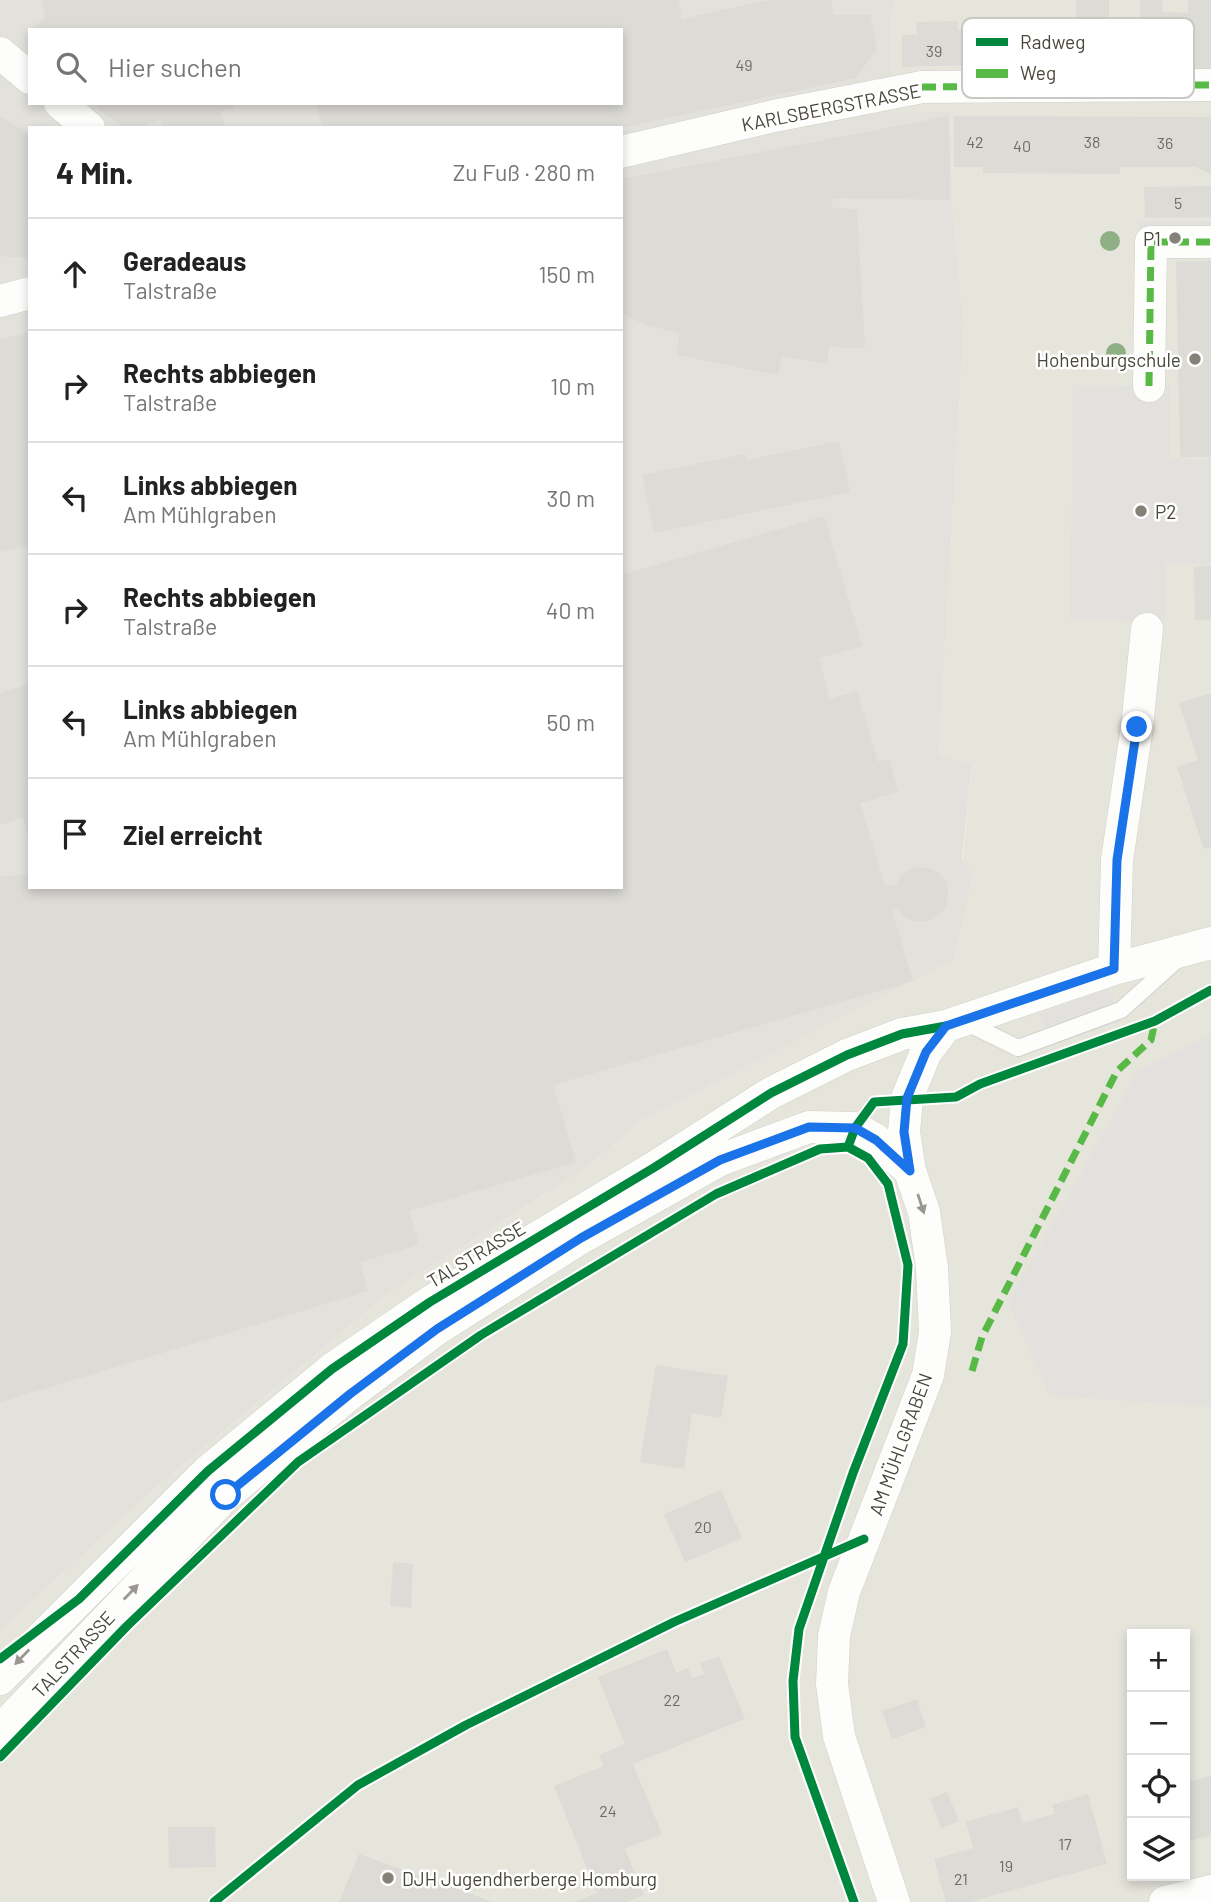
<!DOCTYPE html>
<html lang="de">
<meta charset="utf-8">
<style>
:root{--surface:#fff;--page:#f6f6f6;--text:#222;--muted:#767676;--line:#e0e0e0}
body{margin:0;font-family:Barlow,sans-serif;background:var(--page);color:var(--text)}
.controls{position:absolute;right:21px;bottom:21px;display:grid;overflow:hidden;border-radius:0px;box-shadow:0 4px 10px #0003}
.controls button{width:63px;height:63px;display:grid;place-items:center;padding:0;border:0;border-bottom:2px solid var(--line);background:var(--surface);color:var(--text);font:35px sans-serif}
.stop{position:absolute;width:21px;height:21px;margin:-16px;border:5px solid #1a73e8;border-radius:50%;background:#fff}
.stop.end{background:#1a73e8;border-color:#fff;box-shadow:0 2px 7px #0008}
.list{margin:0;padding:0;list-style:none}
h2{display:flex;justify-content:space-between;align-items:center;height:91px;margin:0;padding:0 28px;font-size:30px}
h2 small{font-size:23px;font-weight:400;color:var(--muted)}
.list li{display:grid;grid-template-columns:46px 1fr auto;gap:21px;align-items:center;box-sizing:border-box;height:112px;padding:0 28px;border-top:2px solid var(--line)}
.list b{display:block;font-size:26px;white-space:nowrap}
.list p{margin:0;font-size:23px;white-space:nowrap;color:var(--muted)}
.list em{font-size:23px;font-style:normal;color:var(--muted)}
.icon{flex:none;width:38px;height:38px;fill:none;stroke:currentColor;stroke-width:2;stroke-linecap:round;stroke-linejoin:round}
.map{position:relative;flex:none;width:1211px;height:1902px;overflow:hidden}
.search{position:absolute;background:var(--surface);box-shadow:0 4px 10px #0003;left:28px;top:28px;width:595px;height:77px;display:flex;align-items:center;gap:18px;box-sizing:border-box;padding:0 24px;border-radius:0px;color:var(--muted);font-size:26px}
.panel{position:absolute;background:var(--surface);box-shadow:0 4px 10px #0003;left:28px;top:126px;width:595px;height:763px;border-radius:0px}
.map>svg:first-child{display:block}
</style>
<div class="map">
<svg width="1211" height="1902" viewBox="0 0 1211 1902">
<rect width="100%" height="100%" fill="#f3f2ed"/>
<!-- residential -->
<path fill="#e6e5dc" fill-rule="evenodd" d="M 895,0 L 1211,0 L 1211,1902 L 0,1902 L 0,1631 L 160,1484 L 385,1296 L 587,1167 L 642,1120 L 953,961 L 972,764 L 939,757 L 964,324 L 953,213 L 950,112 L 891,113 L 891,23 ZM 1132,1634 L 1185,1634 L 1185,1876 L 1132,1876 Z"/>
<!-- industrial -->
<path fill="#e3e1db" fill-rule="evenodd" d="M 0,0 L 895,0 L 891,23 L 891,112 L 950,112 L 953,213 L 964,324 L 939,756 L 972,764 L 962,860 L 973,874 L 953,961 L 642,1120 L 587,1167 L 385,1296 L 160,1484 L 0,1631 ZM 30,30 L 621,30 L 621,103 L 30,103 ZM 30,128 L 621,128 L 621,887 L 30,887 Z"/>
<!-- parking -->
<path fill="#e2e1dd" d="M 1139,221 L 1211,221 L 1211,256 L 1138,254 Z
M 1073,385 L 1170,386 L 1169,458 L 1211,459 L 1211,564 L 1166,563 L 1165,621 L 1070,620 Z
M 1109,989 L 1121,1021 L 1050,1046 L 1039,1014 Z
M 1211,1035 L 1211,1406 L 1050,1396 L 1008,1303 L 1137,1072 Z"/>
<!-- building -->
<path fill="#dcdbd6" d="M 41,0 L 678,0 L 682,19 L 769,0 L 831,0 L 834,15 L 870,15 L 877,49 L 856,78 L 621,128 L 322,128 L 316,103 L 621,103 L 621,30 L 33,30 L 45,17 Z
M 1076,0 L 1109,0 L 1109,23 L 1140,22 L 1140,0 L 1162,0 L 1163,12 L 1188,13 L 1188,0 L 1211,0 L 1211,69 L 967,72 L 967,65 L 902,67 L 902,35 L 917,35 L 916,22 L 957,21 L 958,30 L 966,30 L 966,19 L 1076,17 Z
M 96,103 L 232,103 L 234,108 L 221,112 L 226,128 L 163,128 L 161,120 L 139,128 L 125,128 L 99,110 Z
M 0,116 L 30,134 L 30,258 L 0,256 Z
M 949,116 L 950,200 L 833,198 L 831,207 L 857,210 L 865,348 L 829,347 L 827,364 L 782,356 L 778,375 L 677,355 L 679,333 L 643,324 L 621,313 L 621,179 Z
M 954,116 L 1211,117 L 1211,174 L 1195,167 L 1120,167 L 1120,174 L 983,173 L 983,167 L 954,167 Z
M 1211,186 L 1211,217 L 1145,218 L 1144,187 Z
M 1211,261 L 1211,457 L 1180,457 L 1176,262 Z
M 30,332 L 30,545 L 0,552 L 0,339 Z
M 839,441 L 850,492 L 654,533 L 642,475 L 745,454 L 746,460 Z
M 824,516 L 862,646 L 819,658 L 830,699 L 857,691 L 878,762 L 889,759 L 898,792 L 860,803 L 885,886 L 896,884 L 900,877 L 908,870 L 918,867 L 929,868 L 939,873 L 946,881 L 948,892 L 947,903 L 942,912 L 934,919 L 923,922 L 913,921 L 903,916 L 898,909 L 892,911 L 913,981 L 553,1085 L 576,1162 L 409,1211 L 419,1245 L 360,1262 L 368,1291 L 0,1402 L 0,876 L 30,875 L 30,887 L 621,887 L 621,575 Z
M 1211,566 L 1211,620 L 1195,620 L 1194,567 Z
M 30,684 L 30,840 L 29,840 L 23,818 L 0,825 L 0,693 Z
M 1211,693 L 1211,847 L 1204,849 L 1177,767 L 1198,760 L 1179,703 Z
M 656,1365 L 728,1376 L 721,1418 L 692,1413 L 684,1469 L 640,1462 Z
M 721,1490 L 742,1538 L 685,1562 L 664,1514 Z
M 393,1562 L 413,1564 L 411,1608 L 390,1606 Z
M 667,1649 L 676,1673 L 688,1668 L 692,1678 L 704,1674 L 700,1663 L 719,1656 L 745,1719 L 633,1764 L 662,1834 L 625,1849 L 644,1895 L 627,1902 L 574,1902 L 597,1893 L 554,1786 L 604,1766 L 599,1755 L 625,1744 L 598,1677 Z
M 917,1699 L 926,1727 L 892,1739 L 882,1711 Z
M 1211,1776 L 1211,1836 L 1185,1842 L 1185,1783 Z
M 947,1792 L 959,1821 L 941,1828 L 930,1799 Z
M 1088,1794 L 1107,1864 L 970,1902 L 946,1902 L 934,1859 L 973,1848 L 966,1822 L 1018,1807 L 1022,1823 L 1055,1814 L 1052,1805 Z
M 168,1827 L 215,1827 L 216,1867 L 169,1868 Z
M 359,1854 L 493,1902 L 339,1902 Z"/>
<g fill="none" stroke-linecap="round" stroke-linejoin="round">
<!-- service casing -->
<g stroke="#d1d0cb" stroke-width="18">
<path id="service" d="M 965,1022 L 1018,1048 L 1121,1010 L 1179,958"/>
</g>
<!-- minor casing -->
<g stroke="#d1d0cb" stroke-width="33">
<path id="minor" d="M 0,53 L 30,78
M 60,103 L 89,128
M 621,152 L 774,116 L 922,87 L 1211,85
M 0,301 L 30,293
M 1149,386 L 1151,242 L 1211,242
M 1114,969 L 1117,860 L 1137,727 L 1147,629
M 0,1679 L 208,1471 L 332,1369 L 430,1302 L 655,1167 L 771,1093 L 847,1055 L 902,1034 L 946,1026 L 1114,969 L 1211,943
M 0,1731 L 226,1495 L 350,1394 L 437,1329 L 581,1238 L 720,1160 L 809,1127 L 855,1128 L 876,1140 L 910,1171
M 894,1902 L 839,1736 L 832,1684 L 834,1636 L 844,1592 L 928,1375 L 935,1332 L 932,1268 L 924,1212 L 910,1171 L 904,1132 L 907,1098 L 926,1052 L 946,1026
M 1165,1902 L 1211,1891"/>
</g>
<!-- service -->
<use href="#service" stroke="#fdfdfc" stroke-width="16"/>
<!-- minor -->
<use href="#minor" stroke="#fdfdfc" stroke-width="32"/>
<!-- quiet -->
<path stroke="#58b947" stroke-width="7" stroke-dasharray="14 7" stroke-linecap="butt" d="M 922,87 L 1211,85
M 1149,386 L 1151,242 L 1211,242
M 972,1371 L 982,1337 L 1117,1071 L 1151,1040 L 1155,1021"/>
<!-- cycleway casing -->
<g stroke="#fff" stroke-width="13">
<path id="cycleway" d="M 848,1147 L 855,1128 L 874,1102 L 956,1097 L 980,1084 L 1155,1021 L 1211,990
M 0,1659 L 79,1599 L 208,1471 L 332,1369 L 430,1302 L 655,1167 L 771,1093 L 847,1055 L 902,1034 L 946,1026
M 0,1757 L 127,1626 L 298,1462 L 481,1335 L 716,1194 L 820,1149 L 848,1147 L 868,1158 L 888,1184 L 908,1265 L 903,1344 L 853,1473 L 799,1629 L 793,1681 L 795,1737 L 854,1902
M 214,1902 L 358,1785 L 466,1725 L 674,1622 L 864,1539"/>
</g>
<!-- cycleway -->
<use href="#cycleway" stroke="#00873e" stroke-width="9"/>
</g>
<!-- trees -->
<g fill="#8faf84">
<circle cx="1110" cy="241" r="10"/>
<circle cx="1116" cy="353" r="10"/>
</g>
<!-- one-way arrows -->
<defs><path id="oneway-solid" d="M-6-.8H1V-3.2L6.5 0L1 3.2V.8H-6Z" transform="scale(1.75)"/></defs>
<g fill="#9a9891">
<use href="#oneway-solid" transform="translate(921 1204) rotate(72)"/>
<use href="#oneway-solid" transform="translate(131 1592) rotate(-46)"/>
<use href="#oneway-solid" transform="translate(22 1657) rotate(134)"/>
</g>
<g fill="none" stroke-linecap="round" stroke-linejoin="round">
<!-- route -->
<path stroke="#1a73e8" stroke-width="9" d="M 226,1495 L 350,1394 L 437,1329 L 581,1238 L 720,1160 L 809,1127 L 855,1128 L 876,1140 L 910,1171 L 904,1132 L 907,1098 L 926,1052 L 946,1026 L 1114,969 L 1117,860 L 1137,727"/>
</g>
<!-- markers -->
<g fill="#848278" stroke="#fff" stroke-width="2.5">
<circle cx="1175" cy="238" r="7"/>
<circle cx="1195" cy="359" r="7"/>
<circle cx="1141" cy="511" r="7"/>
<circle cx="388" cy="1878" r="7"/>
</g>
<g text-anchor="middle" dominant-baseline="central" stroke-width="5" stroke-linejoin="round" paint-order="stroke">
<!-- number labels -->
<g font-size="16" fill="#6e6c61">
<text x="934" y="50">39</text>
<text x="744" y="64">49</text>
<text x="975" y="141">42</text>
<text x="1092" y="141">38</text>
<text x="1165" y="142">36</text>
<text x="1022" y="145">40</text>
<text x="1178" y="202">5</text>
<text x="703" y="1526">20</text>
<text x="672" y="1699">22</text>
<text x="608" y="1810">24</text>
<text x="1065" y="1843">17</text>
<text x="1006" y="1865">19</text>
<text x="961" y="1878">21</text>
</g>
<!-- street labels -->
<g font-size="19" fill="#494639" stroke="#fff">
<text transform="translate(831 107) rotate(-11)">KARLSBERGSTRASSE</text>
<text transform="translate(476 1254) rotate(-31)">TALSTRASSE</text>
<text transform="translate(900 1444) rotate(-70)">AM MÜHLGRABEN</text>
<text transform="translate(73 1654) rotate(-47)">TALSTRASSE</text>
</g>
<!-- poi labels -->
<g font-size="19" fill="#494639" stroke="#fff" text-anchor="end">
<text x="1161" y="238">P1</text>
<text x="1181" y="359">Hohenburgschule</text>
<text x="1155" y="511" text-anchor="start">P2</text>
<text x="402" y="1878" text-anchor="start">DJH Jugendherberge Homburg</text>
</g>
</g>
<!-- legend -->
<rect x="962" y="18" width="232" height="80" rx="10" fill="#fff" stroke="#c8c8c4" stroke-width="2"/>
<rect x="976" y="38" width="32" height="8" fill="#00873e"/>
<rect x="976" y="69" width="32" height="9" fill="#58b947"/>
<g font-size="19" fill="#494639">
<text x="1020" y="49">Radweg</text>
<text x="1020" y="80">Weg</text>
</g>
</svg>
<div class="controls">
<button>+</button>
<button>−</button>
<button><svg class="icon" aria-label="locate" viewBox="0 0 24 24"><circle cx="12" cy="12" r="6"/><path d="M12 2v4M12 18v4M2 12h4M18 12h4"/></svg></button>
<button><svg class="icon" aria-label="layers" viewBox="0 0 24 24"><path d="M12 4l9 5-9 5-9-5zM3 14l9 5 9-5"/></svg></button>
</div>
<div class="stop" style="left:226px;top:1495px"></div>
<div class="stop end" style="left:1137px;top:727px"></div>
<div class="search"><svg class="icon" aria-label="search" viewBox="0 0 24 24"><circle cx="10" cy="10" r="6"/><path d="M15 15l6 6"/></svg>Hier suchen</div>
<section class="panel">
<h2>4 Min.<small>Zu Fuß · 280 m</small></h2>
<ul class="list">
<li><svg class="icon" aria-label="ahead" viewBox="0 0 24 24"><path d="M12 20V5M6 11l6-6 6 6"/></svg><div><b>Geradeaus</b><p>Talstraße</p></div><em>150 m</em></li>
<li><svg class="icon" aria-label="right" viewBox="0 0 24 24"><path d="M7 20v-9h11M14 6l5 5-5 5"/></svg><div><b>Rechts abbiegen</b><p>Talstraße</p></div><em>10 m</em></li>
<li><svg class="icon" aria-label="left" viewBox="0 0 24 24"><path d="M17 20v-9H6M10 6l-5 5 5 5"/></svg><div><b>Links abbiegen</b><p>Am Mühlgraben</p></div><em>30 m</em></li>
<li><svg class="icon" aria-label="right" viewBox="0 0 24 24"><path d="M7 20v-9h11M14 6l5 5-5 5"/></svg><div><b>Rechts abbiegen</b><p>Talstraße</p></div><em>40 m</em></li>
<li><svg class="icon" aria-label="left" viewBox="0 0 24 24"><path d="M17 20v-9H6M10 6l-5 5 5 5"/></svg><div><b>Links abbiegen</b><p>Am Mühlgraben</p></div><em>50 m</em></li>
<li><svg class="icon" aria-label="arrive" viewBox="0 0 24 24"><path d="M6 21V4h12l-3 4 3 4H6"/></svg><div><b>Ziel erreicht</b></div></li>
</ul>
</section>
</div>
